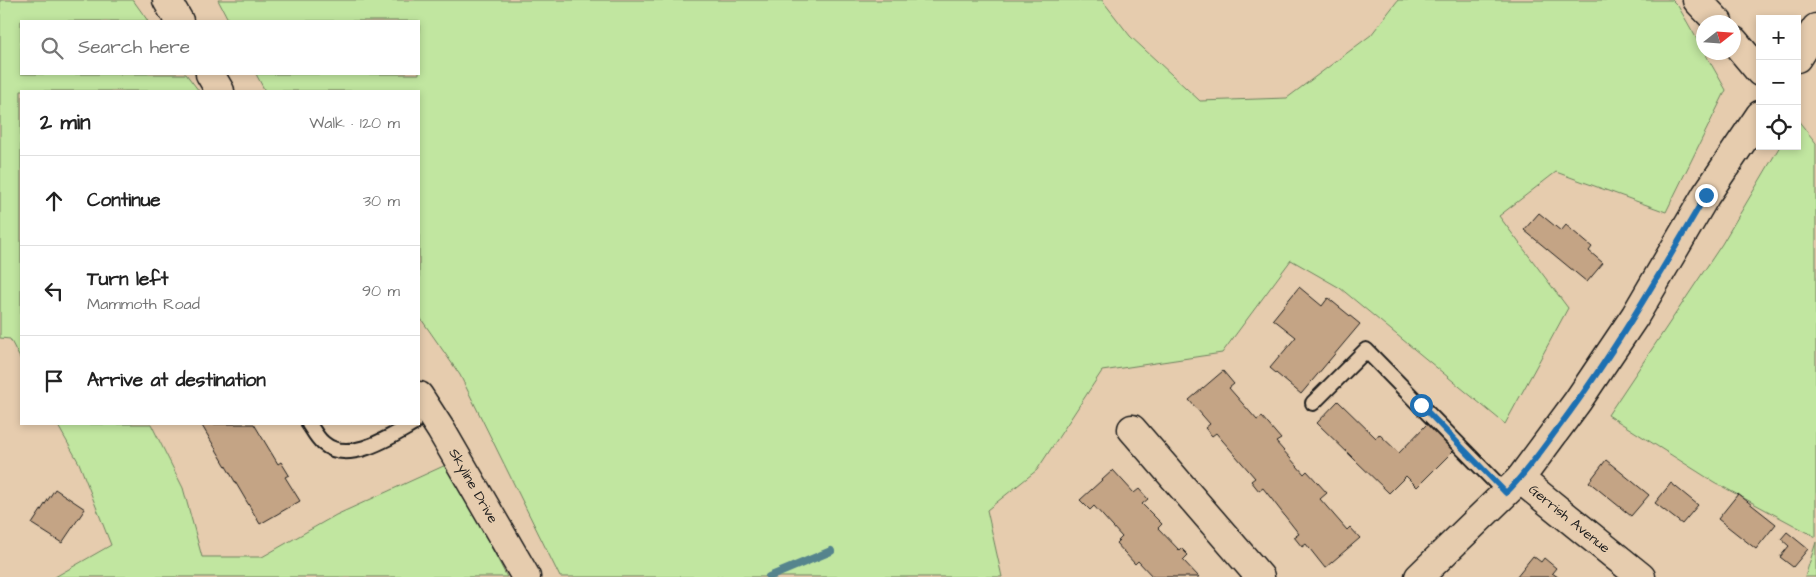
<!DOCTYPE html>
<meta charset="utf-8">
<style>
:root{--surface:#fff;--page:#f2f2f2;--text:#222;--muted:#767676;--line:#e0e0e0}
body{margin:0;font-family:"Architects Daughter",sans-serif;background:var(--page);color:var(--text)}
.controls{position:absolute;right:15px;top:15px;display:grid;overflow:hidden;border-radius:0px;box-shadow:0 2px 8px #0003}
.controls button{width:45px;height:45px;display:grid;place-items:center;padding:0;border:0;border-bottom:1px solid var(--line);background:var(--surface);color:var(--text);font:25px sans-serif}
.compass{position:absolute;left:1696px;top:15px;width:45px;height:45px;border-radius:50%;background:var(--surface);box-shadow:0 2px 8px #0003;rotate:73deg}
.stop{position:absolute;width:15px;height:15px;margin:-11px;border:4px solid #1f6fb2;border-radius:50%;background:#fff}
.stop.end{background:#1f6fb2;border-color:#fff;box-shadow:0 1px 5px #0008}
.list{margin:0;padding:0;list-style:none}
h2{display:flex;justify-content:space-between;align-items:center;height:65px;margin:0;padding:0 20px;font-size:21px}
h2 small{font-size:16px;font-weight:400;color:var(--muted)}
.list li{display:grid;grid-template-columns:32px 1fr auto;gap:15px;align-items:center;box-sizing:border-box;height:90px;padding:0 20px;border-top:1px solid var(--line)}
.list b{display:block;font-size:19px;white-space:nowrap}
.list p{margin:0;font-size:16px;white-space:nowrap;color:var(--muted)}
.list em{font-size:16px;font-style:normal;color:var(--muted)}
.icon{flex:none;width:28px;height:28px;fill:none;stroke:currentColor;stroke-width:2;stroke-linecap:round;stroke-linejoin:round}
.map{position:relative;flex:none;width:1816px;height:577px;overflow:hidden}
.search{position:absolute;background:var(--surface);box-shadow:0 2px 8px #0003;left:20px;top:20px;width:400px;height:55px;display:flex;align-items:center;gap:12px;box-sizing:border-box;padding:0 18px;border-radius:0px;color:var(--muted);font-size:19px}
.panel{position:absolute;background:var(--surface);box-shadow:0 2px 8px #0003;left:20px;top:90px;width:400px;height:335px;border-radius:0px}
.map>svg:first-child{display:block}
</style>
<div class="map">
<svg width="1816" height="577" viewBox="0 0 1816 577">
<rect width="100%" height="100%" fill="#e6ccae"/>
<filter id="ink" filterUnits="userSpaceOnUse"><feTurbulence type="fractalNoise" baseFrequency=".02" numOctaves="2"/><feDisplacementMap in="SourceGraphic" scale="10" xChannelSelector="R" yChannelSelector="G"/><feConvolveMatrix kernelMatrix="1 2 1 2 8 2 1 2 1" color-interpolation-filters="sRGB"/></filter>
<g filter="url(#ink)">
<!-- green -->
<path fill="#c1e6a0" stroke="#6e815e" d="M 0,0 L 133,0 L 148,21 L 21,21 L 21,74 L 186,74 L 199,91 L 21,91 L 21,360 L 10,339 L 0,338 Z
M 218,0 L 1102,0 L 1130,36 L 1200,101 L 1287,98 L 1371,35 L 1398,0 L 1672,0 L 1678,6 L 1726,90 L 1666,212 L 1556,172 L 1499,216 L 1568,308 L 1505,424 L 1340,288 L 1291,260 L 1222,353 L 1102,371 L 1037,470 L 987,510 L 1002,577 L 560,577 L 460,375 L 419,316 L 419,91 L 265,91 L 256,74 L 419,74 L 419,21 L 229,21 Z
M 1797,119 L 1816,143 L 1816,537 L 1714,482 L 1608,415 L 1722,244 L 1780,146 L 1797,146 Z
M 57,424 L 151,424 L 183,488 L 202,557 L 262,557 L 336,515 L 448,464 L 507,577 L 55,577 L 111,545 L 79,463 Z
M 1816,542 L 1816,577 L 1805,577 Z"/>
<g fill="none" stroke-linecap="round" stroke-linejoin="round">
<!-- stream -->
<path stroke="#55848d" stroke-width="8" d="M 769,577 L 831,551"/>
</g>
<!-- building -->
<path fill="#c4a485" stroke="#1c1c1c" d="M 1539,213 L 1561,231 L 1566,225 L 1592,247 L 1589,251 L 1603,263 L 1587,282 L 1524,230 Z
M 1299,287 L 1322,306 L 1328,298 L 1360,324 L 1301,394 L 1270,368 L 1296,337 L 1273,319 Z
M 1223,371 L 1234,384 L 1229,388 L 1257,420 L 1262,417 L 1281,439 L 1276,442 L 1304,474 L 1307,471 L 1327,493 L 1320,499 L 1347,530 L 1350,527 L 1360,538 L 1325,568 L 1306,544 L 1302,547 L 1294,537 L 1299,534 L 1263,488 L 1259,491 L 1251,481 L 1255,478 L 1216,433 L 1212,436 L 1205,428 L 1210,424 L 1189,400 Z
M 1338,401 L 1376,438 L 1379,434 L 1399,453 L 1427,424 L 1454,450 L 1417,487 L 1406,476 L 1389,493 L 1317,423 Z
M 201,424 L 254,424 L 278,464 L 281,462 L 289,475 L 285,477 L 300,501 L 260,524 Z
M 1606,460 L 1649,495 L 1631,516 L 1589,482 Z
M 1113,470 L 1134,493 L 1139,489 L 1148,499 L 1142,504 L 1162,524 L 1158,528 L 1179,550 L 1181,548 L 1188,555 L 1183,560 L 1199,577 L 1153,577 L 1138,561 L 1135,564 L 1116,543 L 1122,537 L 1094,506 L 1090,510 L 1080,500 Z
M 1671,483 L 1698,505 L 1682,524 L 1655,503 Z
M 55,489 L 85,509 L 62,543 L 32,524 Z
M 1738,494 L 1776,524 L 1756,549 L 1718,519 Z
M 1787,532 L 1808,549 L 1793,567 L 1780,557 L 1789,546 L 1781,539 Z
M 1533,556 L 1541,562 L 1544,558 L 1556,568 L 1552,573 L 1558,577 L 1516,577 Z"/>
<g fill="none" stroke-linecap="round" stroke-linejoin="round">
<!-- lane casing -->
<g stroke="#1c1c1c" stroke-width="18">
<path id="lane" d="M 1313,403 L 1366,350 L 1506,493
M 309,424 C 313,430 317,438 323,443 C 348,465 390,437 413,424"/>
</g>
<!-- street casing -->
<g stroke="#1c1c1c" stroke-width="31">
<path id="street" d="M 167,0 L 179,21
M 1697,0 L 1718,22
M 1734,41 L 1760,72
M 210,74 L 220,91
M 419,396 L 441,430 L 526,577
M 1132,429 L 1260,577
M 1520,479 L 1641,577"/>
</g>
<!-- secondary casing -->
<g stroke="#1c1c1c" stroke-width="31">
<path id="secondary" d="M 1797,58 L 1816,28
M 1419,577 L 1520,479 L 1577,402 L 1635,316 L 1706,195 L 1760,115"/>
</g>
<!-- lane -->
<use href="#lane" stroke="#e6ccae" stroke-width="14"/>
<!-- street -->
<use href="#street" stroke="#e6ccae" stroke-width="28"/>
<!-- secondary -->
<use href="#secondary" stroke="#e6ccae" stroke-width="28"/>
</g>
</g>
<g fill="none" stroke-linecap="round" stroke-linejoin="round" filter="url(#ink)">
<!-- route -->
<path stroke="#1f6fb2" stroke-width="6" d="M 1421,405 L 1506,493 C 1527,472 1543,448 1561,424 C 1615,352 1660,273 1706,195"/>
</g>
<g text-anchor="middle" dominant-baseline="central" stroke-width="4" stroke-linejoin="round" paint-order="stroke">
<!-- street labels -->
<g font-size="14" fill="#1c1c1c" stroke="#e6ccae">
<text transform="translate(473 486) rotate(60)">Skyline Drive</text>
<text transform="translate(1569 519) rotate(39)">Gerrish Avenue</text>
</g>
</g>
</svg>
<div class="controls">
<button>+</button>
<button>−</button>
<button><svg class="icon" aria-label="locate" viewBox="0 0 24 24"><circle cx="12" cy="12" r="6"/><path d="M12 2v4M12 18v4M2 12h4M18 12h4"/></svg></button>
</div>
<svg class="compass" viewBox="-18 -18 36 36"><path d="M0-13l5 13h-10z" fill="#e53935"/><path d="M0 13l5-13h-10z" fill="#767676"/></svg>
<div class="stop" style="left:1421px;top:405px"></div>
<div class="stop end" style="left:1706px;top:195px"></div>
<div class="search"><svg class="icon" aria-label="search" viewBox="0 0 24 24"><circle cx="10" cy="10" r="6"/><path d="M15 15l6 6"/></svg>Search here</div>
<section class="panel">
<h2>2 min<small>Walk · 120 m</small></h2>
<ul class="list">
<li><svg class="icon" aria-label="ahead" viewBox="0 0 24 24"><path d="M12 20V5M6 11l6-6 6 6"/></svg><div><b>Continue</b></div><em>30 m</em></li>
<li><svg class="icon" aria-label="left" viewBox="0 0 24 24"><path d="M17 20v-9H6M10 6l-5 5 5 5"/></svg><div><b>Turn left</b><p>Mammoth Road</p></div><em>90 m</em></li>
<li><svg class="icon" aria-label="arrive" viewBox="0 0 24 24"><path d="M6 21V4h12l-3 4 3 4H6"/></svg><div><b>Arrive at destination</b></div></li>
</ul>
</section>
</div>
